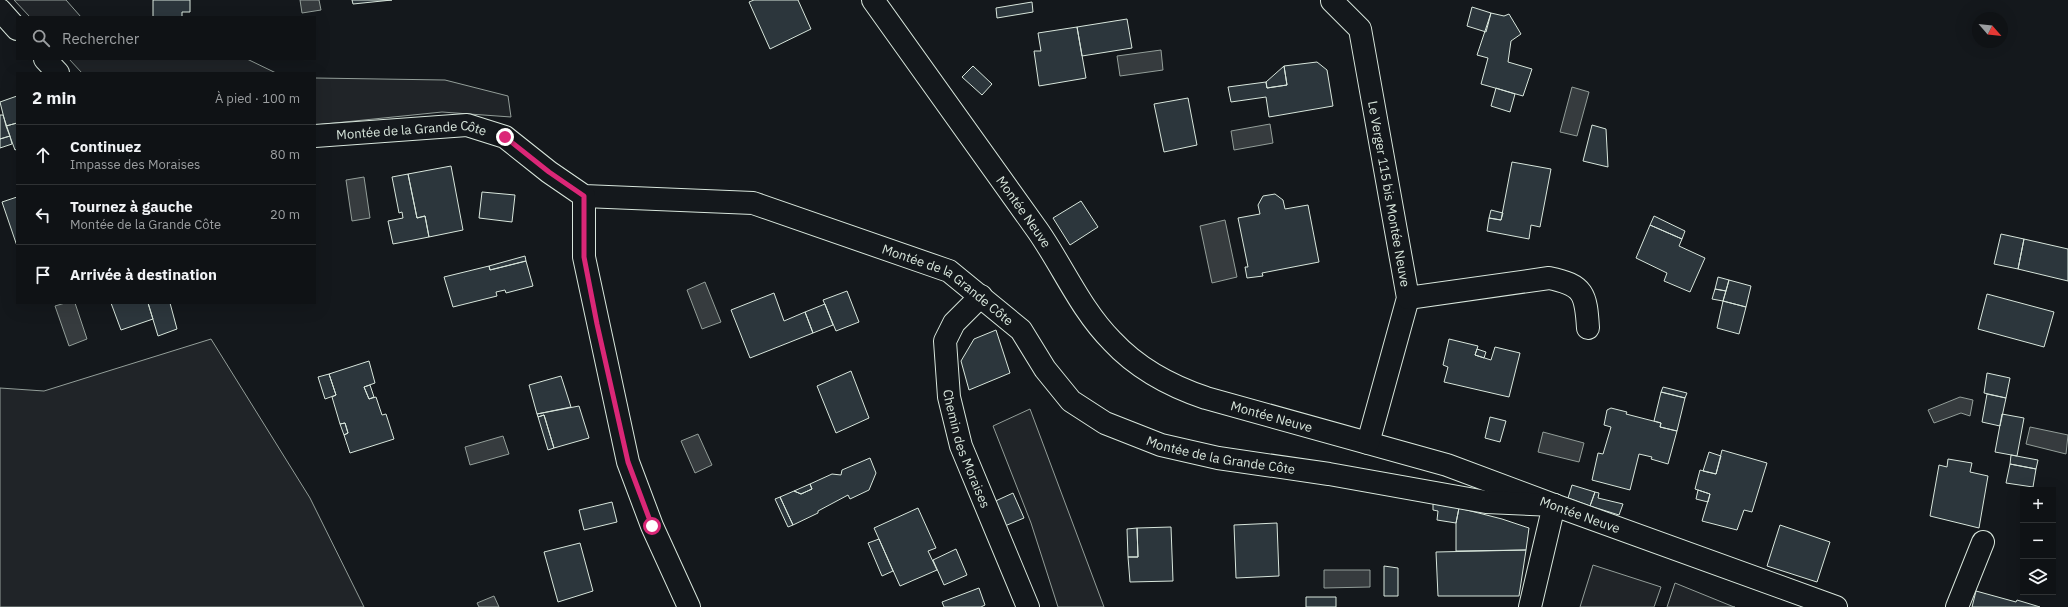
<!DOCTYPE html>
<html lang="fr">
<meta charset="utf-8">
<style>
:root{--surface:#0f1215;--page:#181b1e;--text:#f1f3f6;--muted:#9b9ea0;--line:#2f3234}
body{margin:0;font-family:"IBM Plex Sans",sans-serif;background:var(--page);color:var(--text)}
.controls{position:absolute;right:12px;bottom:12px;display:grid;overflow:hidden;border-radius:0px;box-shadow:0 4px 16px #0002}
.controls button{width:36px;height:36px;display:grid;place-items:center;padding:0;border:0;border-bottom:1px solid var(--line);background:var(--surface);color:var(--text);font:20px sans-serif}
.compass{position:absolute;left:1972px;top:12px;width:36px;height:36px;border-radius:50%;background:var(--surface);box-shadow:0 4px 16px #0002;rotate:118deg}
.stop{position:absolute;width:12px;height:12px;margin:-9px;border:3px solid #db2777;border-radius:50%;background:#fff}
.stop.end{background:#db2777;border-color:#fff;box-shadow:0 1px 4px #0008}
.list{margin:0;padding:0;list-style:none}
h2{display:flex;justify-content:space-between;align-items:center;height:52px;margin:0;padding:0 16px;font-size:17px}
h2 small{font-size:13px;font-weight:400;color:var(--muted)}
.list li{display:grid;grid-template-columns:26px 1fr auto;gap:12px;align-items:center;box-sizing:border-box;height:60px;padding:0 16px;border-top:1px solid var(--line)}
.list b{display:block;font-size:15px;white-space:nowrap}
.list p{margin:0;font-size:13px;white-space:nowrap;color:var(--muted)}
.list em{font-size:13px;font-style:normal;color:var(--muted)}
.icon{flex:none;width:22px;height:22px;fill:none;stroke:currentColor;stroke-width:2;stroke-linecap:round;stroke-linejoin:round}
.map{position:relative;flex:none;width:2068px;height:607px;overflow:hidden}
.search{position:absolute;background:var(--surface);box-shadow:0 4px 16px #0002;left:16px;top:16px;width:300px;height:44px;display:flex;align-items:center;gap:10px;box-sizing:border-box;padding:0 14px;border-radius:0px;color:var(--muted);font-size:15px}
.panel{position:absolute;background:var(--surface);box-shadow:0 4px 16px #0002;left:16px;top:72px;width:300px;height:232px;border-radius:0px}
.map>svg:first-child{display:block}
</style>
<div class="map">
<svg width="2068" height="607" viewBox="0 0 2068 607">
<rect width="100%" height="100%" fill="#14181c"/>
<!-- green -->
<path fill="#202428" stroke="#939e99" d="M 14,0 L 66,0 L 81,17 L 30,17 Z
M 69,59 L 247,59 L 276,73 L 82,73 Z
M 315,78 L 445,80 L 508,96 L 511,117 L 442,112 L 315,125 Z
M 211,339 L 310,498 L 364,607 L 0,607 L 0,388 L 44,391 Z
M 1030,409 L 1104,607 L 1058,607 L 1031,523 L 993,426 Z
M 1593,565 L 1661,587 L 1654,607 L 1580,607 Z
M 1675,583 L 1734,607 L 1735,607 L 1667,607 Z"/>
<!-- water -->
<path fill="#363b3e" stroke="#939e99" d="M 300,0 L 319,0 L 321,10 L 302,13 Z
M 1161,50 L 1163,70 L 1120,76 L 1117,56 Z
M 1572,87 L 1589,92 L 1577,136 L 1560,132 Z
M 1270,124 L 1273,143 L 1234,150 L 1231,131 Z
M 364,177 L 370,218 L 352,221 L 346,180 Z
M 1225,220 L 1237,277 L 1212,283 L 1200,226 Z
M 705,282 L 721,322 L 702,329 L 687,290 Z
M 65,303 L 75,303 L 87,339 L 69,346 L 55,306 Z
M 1960,397 L 1973,400 L 1970,416 L 1961,413 L 1934,423 L 1928,410 Z
M 2030,427 L 2068,435 L 2066,454 L 2026,444 Z
M 1543,432 L 1584,443 L 1579,462 L 1538,452 Z
M 698,434 L 712,465 L 695,473 L 681,441 Z
M 503,436 L 509,454 L 470,465 L 465,447 Z
M 1324,570 L 1370,570 L 1370,587 L 1324,588 Z
M 494,596 L 499,607 L 479,607 L 477,603 Z"/>
<!-- building -->
<path fill="#2c363c" stroke="#d8e6dc" d="M 153,0 L 190,0 L 190,12 L 182,12 L 182,17 L 153,17 Z
M 352,0 L 392,0 L 353,4 Z
M 754,0 L 798,0 L 811,29 L 770,49 L 749,2 Z
M 1032,2 L 1033,12 L 997,18 L 996,8 Z
M 1472,7 L 1491,13 L 1486,32 L 1467,26 Z
M 1491,13 L 1504,16 L 1509,14 L 1521,34 L 1511,41 L 1508,62 L 1532,69 L 1523,96 L 1481,84 L 1488,58 L 1477,55 Z
M 1127,19 L 1132,48 L 1082,56 L 1077,27 Z
M 1077,27 L 1086,78 L 1039,86 L 1034,51 L 1041,51 L 1038,33 Z
M 1317,62 L 1327,70 L 1333,106 L 1269,117 L 1266,97 L 1231,102 L 1228,87 L 1266,82 L 1267,88 L 1287,85 L 1284,66 Z
M 973,66 L 992,84 L 982,95 L 962,77 Z
M 1284,66 L 1287,85 L 1267,88 L 1266,82 Z
M 1496,88 L 1515,94 L 1510,112 L 1491,106 Z
M 17,96 L 17,123 L 6,126 L 0,102 Z
M 1188,98 L 1197,145 L 1164,152 L 1154,104 Z
M 0,115 L 3,115 L 10,136 L 0,139 Z
M 17,123 L 17,149 L 15,150 L 6,126 Z
M 1592,125 L 1606,129 L 1608,167 L 1583,161 Z
M 10,136 L 12,144 L 0,148 L 0,139 Z
M 1512,162 L 1551,169 L 1540,227 L 1531,225 L 1529,239 L 1487,231 L 1489,218 L 1501,220 Z
M 451,166 L 463,230 L 429,237 L 425,216 L 417,218 L 408,174 Z
M 408,174 L 417,218 L 425,216 L 429,237 L 393,244 L 388,221 L 403,218 L 402,212 L 399,213 L 392,177 Z
M 482,192 L 515,195 L 512,222 L 479,218 Z
M 1275,194 L 1283,200 L 1285,209 L 1308,205 L 1319,262 L 1262,273 L 1263,276 L 1247,278 L 1245,267 L 1248,267 L 1238,218 L 1260,214 L 1258,205 L 1263,196 Z
M 17,197 L 17,246 L 2,202 Z
M 1081,201 L 1098,227 L 1070,245 L 1053,218 Z
M 1491,210 L 1503,213 L 1501,220 L 1489,218 Z
M 1654,216 L 1685,231 L 1682,239 L 1650,225 Z
M 1650,225 L 1682,239 L 1679,246 L 1705,258 L 1690,292 L 1664,281 L 1667,273 L 1636,258 Z
M 2001,234 L 2024,239 L 2018,269 L 1994,264 Z
M 2024,239 L 2068,249 L 2068,281 L 2018,269 Z
M 525,256 L 526,261 L 490,270 L 489,266 Z
M 526,261 L 533,286 L 506,293 L 505,290 L 496,292 L 497,296 L 453,307 L 444,277 L 489,266 L 490,270 Z
M 1718,277 L 1729,280 L 1726,291 L 1715,289 Z
M 1729,280 L 1751,286 L 1746,307 L 1723,301 Z
M 1715,289 L 1726,291 L 1723,301 L 1712,299 Z
M 847,291 L 859,322 L 836,331 L 823,300 Z
M 774,293 L 784,321 L 805,312 L 813,333 L 750,358 L 731,310 Z
M 1987,294 L 2054,312 L 2044,347 L 1978,329 Z
M 1723,301 L 1746,307 L 1739,334 L 1717,328 Z
M 111,303 L 148,303 L 153,319 L 121,330 Z
M 148,303 L 170,303 L 177,329 L 158,336 Z
M 825,304 L 833,325 L 813,333 L 805,312 Z
M 996,330 L 1010,373 L 969,390 L 961,361 L 974,339 Z
M 1449,339 L 1478,346 L 1475,355 L 1491,360 L 1495,347 L 1520,353 L 1509,397 L 1444,382 L 1448,367 L 1443,365 Z
M 1477,349 L 1486,352 L 1484,358 L 1475,355 Z
M 369,361 L 375,383 L 364,387 L 369,399 L 376,397 L 382,415 L 386,414 L 394,439 L 350,453 L 344,435 L 348,433 L 345,423 L 340,424 L 332,397 L 336,395 L 329,374 Z
M 851,371 L 869,418 L 836,433 L 817,386 Z
M 1987,373 L 2010,378 L 2006,398 L 1984,393 Z
M 329,374 L 336,395 L 325,399 L 318,377 Z
M 561,376 L 571,407 L 537,414 L 529,385 Z
M 370,385 L 374,397 L 369,399 L 364,387 Z
M 1663,387 L 1687,393 L 1685,398 L 1661,392 Z
M 1661,392 L 1685,398 L 1677,431 L 1660,427 L 1661,423 L 1654,421 Z
M 1987,394 L 2006,398 L 2000,426 L 1982,422 Z
M 579,406 L 589,438 L 554,448 L 544,415 L 538,417 L 537,414 Z
M 1611,408 L 1627,412 L 1626,414 L 1661,423 L 1660,427 L 1677,431 L 1668,464 L 1651,459 L 1652,457 L 1639,454 L 1630,490 L 1592,480 L 1598,453 L 1603,454 L 1611,427 L 1604,425 L 1607,410 Z
M 2002,414 L 2024,418 L 2017,456 L 1995,452 Z
M 544,415 L 554,448 L 548,450 L 538,417 Z
M 1490,417 L 1506,421 L 1500,442 L 1485,438 Z
M 345,423 L 348,433 L 344,435 L 340,424 Z
M 1722,450 L 1767,463 L 1752,512 L 1744,510 L 1737,530 L 1702,521 L 1710,494 L 1695,489 L 1700,470 L 1716,474 Z
M 1709,452 L 1721,456 L 1716,474 L 1703,471 Z
M 2011,455 L 2038,460 L 2036,469 L 2010,464 Z
M 870,458 L 876,473 L 869,490 L 850,499 L 848,495 L 818,511 L 818,513 L 793,525 L 780,497 L 794,491 L 801,494 L 812,489 L 810,484 L 832,474 L 841,475 L 842,470 Z
M 1948,459 L 1972,463 L 1970,472 L 1988,476 L 1979,528 L 1930,516 L 1939,465 L 1947,467 Z
M 2010,464 L 2036,469 L 2033,487 L 2006,483 Z
M 810,484 L 812,489 L 801,494 L 794,491 Z
M 1572,485 L 1595,492 L 1590,506 L 1568,498 Z
M 1698,490 L 1710,494 L 1708,502 L 1696,499 Z
M 1595,492 L 1599,493 L 1598,498 L 1623,504 L 1619,515 L 1590,506 Z
M 1013,493 L 1024,518 L 1000,528 L 989,504 Z
M 780,497 L 793,525 L 788,527 L 775,499 Z
M 612,502 L 617,522 L 584,530 L 579,510 Z
M 1433,504 L 1459,508 L 1456,523 L 1437,520 L 1438,511 L 1433,510 Z
M 918,508 L 936,548 L 928,551 L 937,570 L 900,586 L 874,528 Z
M 1459,508 L 1502,519 L 1529,528 L 1526,550 L 1456,551 L 1456,523 Z
M 1277,523 L 1279,576 L 1236,578 L 1234,525 Z
M 1780,525 L 1830,542 L 1817,582 L 1767,566 Z
M 1171,527 L 1173,581 L 1130,582 L 1128,557 L 1138,557 L 1137,528 Z
M 1137,528 L 1138,557 L 1128,557 L 1127,529 Z
M 879,539 L 893,571 L 882,576 L 868,543 Z
M 580,543 L 593,591 L 558,602 L 544,552 Z
M 956,549 L 967,575 L 944,585 L 933,560 Z
M 1526,550 L 1519,596 L 1438,596 L 1436,552 Z
M 1384,566 L 1398,568 L 1398,596 L 1384,596 Z
M 979,588 L 985,605 L 981,607 L 944,607 L 942,602 Z
M 1976,591 L 2016,602 L 2017,600 L 2040,607 L 1972,607 Z
M 1306,597 L 1336,597 L 1336,607 L 1306,607 Z"/>
<g fill="none" stroke-linecap="round" stroke-linejoin="round">
<!-- minor casing -->
<g stroke="#d8e6dc" stroke-width="24">
<g id="minor">
<path id="s1" d="M 873,0 C 928,77 983,154 1038,231 C 1063,267 1081,310 1112,341 C 1138,369 1170,386 1206,398 L 1447,465 L 1554,505 L 1836,607"/>
<path id="s2" d="M 1332,1 L 1360,29 L 1408,298 L 1368,443"/>
<path d="M 0,10 L 17,29"/>
<path d="M 45,59 L 58,73"/>
<path id="s3" d="M 315,136 L 467,125 L 505,137 L 549,172 L 584,196 L 753,203 L 949,271 L 1021,330 L 1045,369 L 1071,401 L 1105,423 L 1161,445 L 1218,458 L 1329,474 L 1486,502 L 1554,505"/>
<path d="M 584,196 L 584,257 L 628,462 L 652,526 L 689,607"/>
<path id="s4" d="M 981,296 L 954,323 L 945,341 L 949,397 L 961,446 L 1028,607"/>
<path d="M 1408,298 L 1549,278 C 1584,285 1586,294 1588,328"/>
<path d="M 1530,607 L 1554,505"/>
<path d="M 1957,607 L 1983,542"/>
</g>
</g>
<!-- minor -->
<use href="#minor" stroke="#14181c" stroke-width="22"/>
</g>
<g fill="none" stroke-linecap="round" stroke-linejoin="round">
<!-- route -->
<path stroke="#db2777" stroke-width="5" d="M 505,137 L 549,172 L 584,196 L 584,257 L 597,324 L 628,462 L 652,526"/>
</g>
<g text-anchor="middle" dominant-baseline="central" stroke-width="3" stroke-linejoin="round" paint-order="stroke">
<!-- street labels -->
<g font-size="13" fill="#d8e6dc" stroke="#14181c">
<text stroke="none"><textPath href="#s3" startOffset="97">Montée de la Grande Côte</textPath></text>
<text stroke="none"><textPath href="#s2" startOffset="207">Le Verger 115 bis Montée Neuve</textPath></text>
<text stroke="none"><textPath href="#s1" startOffset="260">Montée Neuve</textPath></text>
<text stroke="none"><textPath href="#s3" startOffset="673">Montée de la Grande Côte</textPath></text>
<text stroke="none"><textPath href="#s1" startOffset="596">Montée Neuve</textPath></text>
<text stroke="none"><textPath href="#s4" startOffset="169">Chemin des Moraises</textPath></text>
<text stroke="none"><textPath href="#s3" startOffset="1009">Montée de la Grande Côte</textPath></text>
<text stroke="none"><textPath href="#s1" startOffset="920">Montée Neuve</textPath></text>
</g>
</g>
</svg>
<div class="controls">
<button>+</button>
<button>−</button>
<button><svg class="icon" aria-label="layers" viewBox="0 0 24 24"><path d="M12 4l9 5-9 5-9-5zM3 14l9 5 9-5"/></svg></button>
</div>
<svg class="compass" viewBox="-18 -18 36 36"><path d="M0-13l5 13h-10z" fill="#e53935"/><path d="M0 13l5-13h-10z" fill="#9b9ea0"/></svg>
<div class="stop" style="left:652px;top:526px"></div>
<div class="stop end" style="left:505px;top:137px"></div>
<div class="search"><svg class="icon" aria-label="search" viewBox="0 0 24 24"><circle cx="10" cy="10" r="6"/><path d="M15 15l6 6"/></svg>Rechercher</div>
<section class="panel">
<h2>2 min<small>À pied · 100 m</small></h2>
<ul class="list">
<li><svg class="icon" aria-label="ahead" viewBox="0 0 24 24"><path d="M12 20V5M6 11l6-6 6 6"/></svg><div><b>Continuez</b><p>Impasse des Moraises</p></div><em>80 m</em></li>
<li><svg class="icon" aria-label="left" viewBox="0 0 24 24"><path d="M17 20v-9H6M10 6l-5 5 5 5"/></svg><div><b>Tournez à gauche</b><p>Montée de la Grande Côte</p></div><em>20 m</em></li>
<li><svg class="icon" aria-label="arrive" viewBox="0 0 24 24"><path d="M6 21V4h12l-3 4 3 4H6"/></svg><div><b>Arrivée à destination</b></div></li>
</ul>
</section>
</div>
